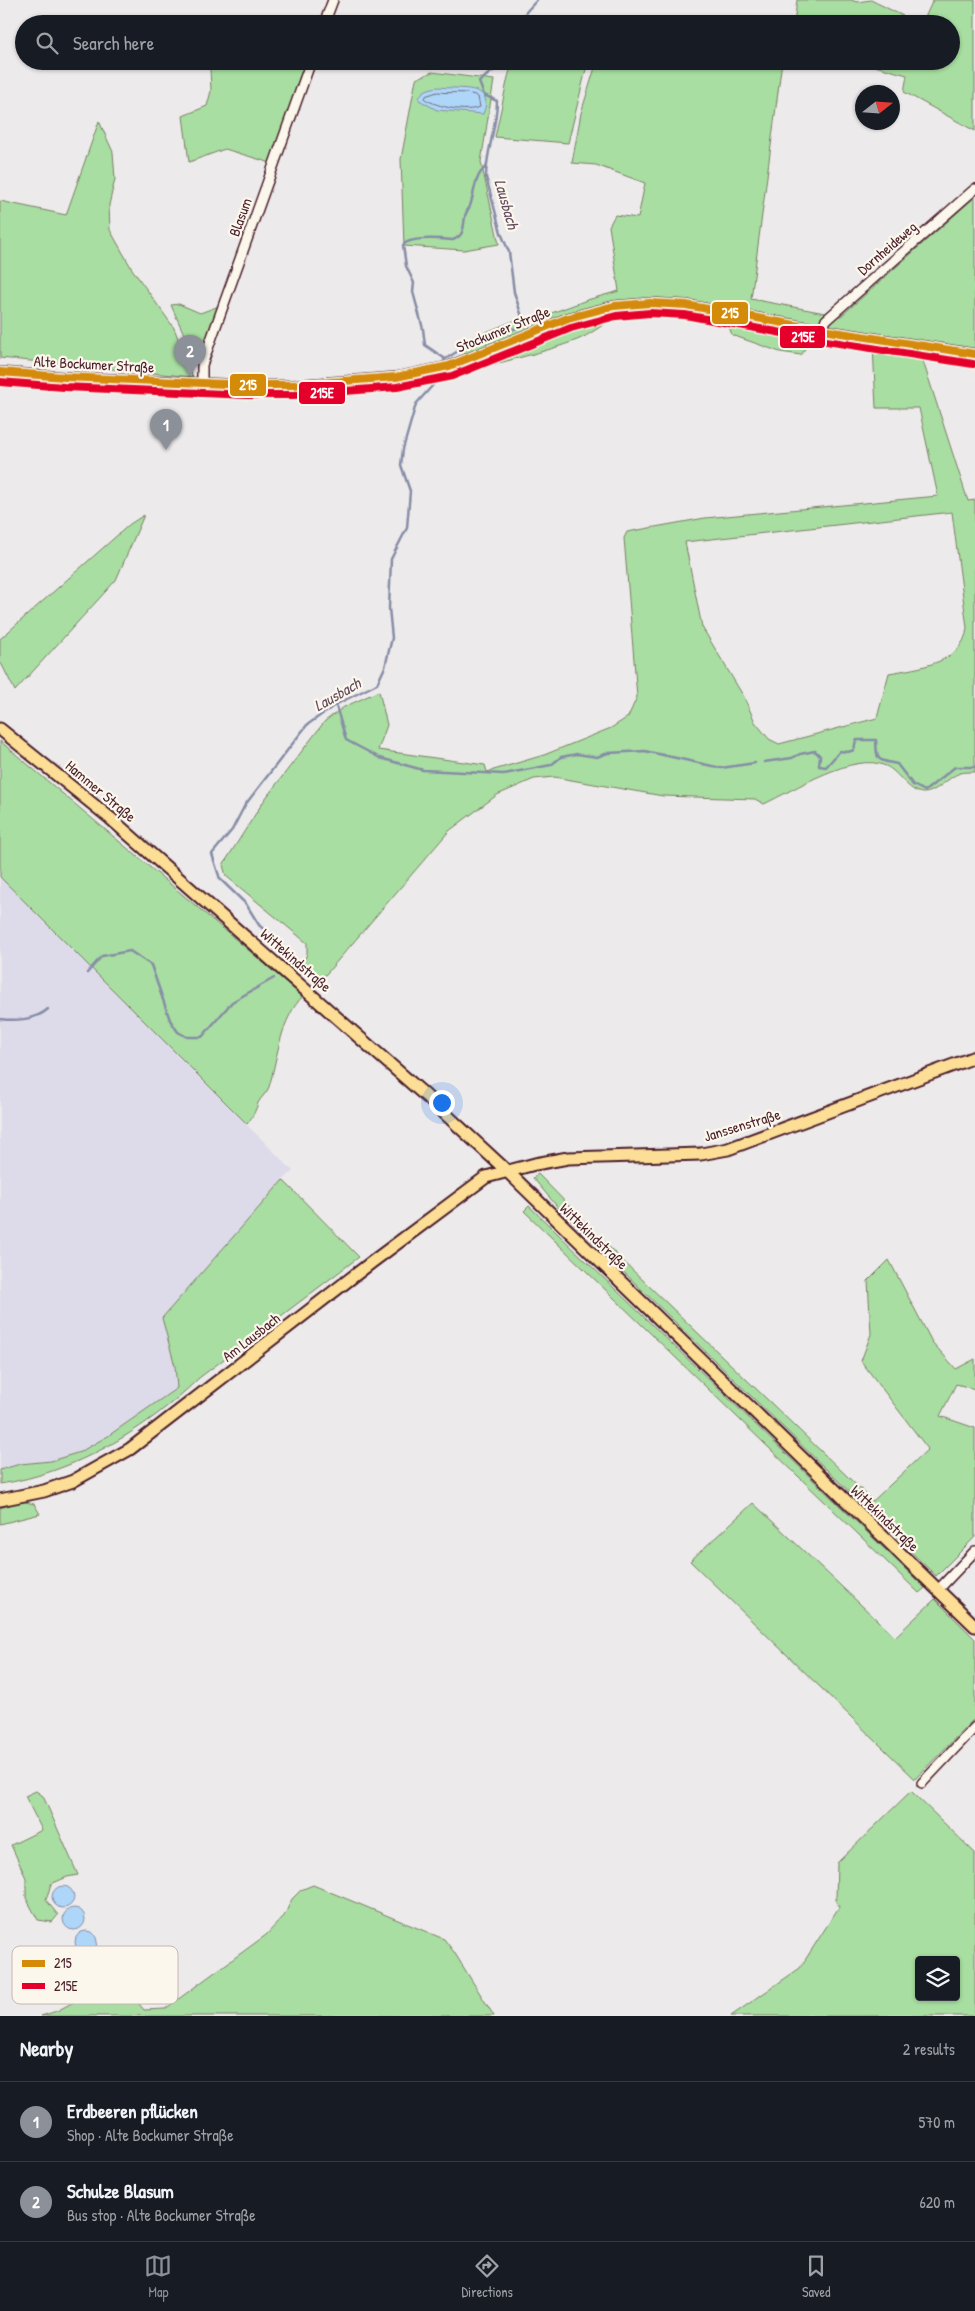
<!DOCTYPE html>
<meta charset="utf-8">
<style>
:root{--surface:#171b24;--page:#20242c;--text:#f1f3f6;--muted:#9ea1a6;--line:#363941;--accent:#8c9099}
body{margin:0;font-family:"Patrick Hand",sans-serif;background:var(--page);color:var(--text)}
.controls{position:absolute;right:15px;bottom:15px;display:grid;overflow:hidden;border-radius:5px;box-shadow:0 1px 4px #0004}
.controls button{width:45px;height:45px;display:grid;place-items:center;padding:0;border:0;border-bottom:1px solid var(--line);background:var(--surface);color:var(--text);font:25px sans-serif}
.compass{position:absolute;left:855px;top:85px;width:45px;height:45px;border-radius:50%;background:var(--surface);box-shadow:0 1px 4px #0004;rotate:73deg}
.you{position:absolute;left:441px;top:1102px;width:18px;height:18px;margin:-12px;border:4px solid #fff;border-radius:50%;background:#1a73e8;box-shadow:0 0 0 8px #1a73e833}
.badge{display:grid;place-items:center;width:32px;height:32px;border-radius:50%;background:var(--accent);color:#fff;font-size:16px;font-weight:700}
.pin{position:absolute;translate:-50% -41px;filter:drop-shadow(0 1px 2px #0008)}
.pin::after{content:'';position:absolute;top:26px;width:18px;height:15px;background:inherit;clip-path:polygon(0 0,100% 0,50% 100%)}
.list{margin:0;padding:0;list-style:none}
h2{display:flex;justify-content:space-between;align-items:center;height:65px;margin:0;padding:0 20px;font-size:21px}
h2 small{font-size:16px;font-weight:400;color:var(--muted)}
.list li{display:grid;grid-template-columns:32px 1fr auto;gap:15px;align-items:center;box-sizing:border-box;height:80px;padding:0 20px;border-top:1px solid var(--line)}
.list b{display:block;font-size:19px;white-space:nowrap}
.list p{margin:0;font-size:16px;white-space:nowrap;color:var(--muted)}
.list em{font-size:16px;font-style:normal;color:var(--muted)}
.icon{flex:none;width:28px;height:28px;fill:none;stroke:currentColor;stroke-width:2;stroke-linecap:round;stroke-linejoin:round}
.map{position:relative;flex:none;width:975px;height:2016px;overflow:hidden}
.search{position:absolute;background:var(--surface);box-shadow:0 1px 4px #0004;left:15px;right:15px;top:15px;height:55px;display:flex;align-items:center;gap:12px;box-sizing:border-box;padding:0 18px;border-radius:28px;color:var(--muted);font-size:19px}
.sheet{height:225px;background:var(--surface)}
nav{display:flex;justify-content:space-around;align-items:center;box-sizing:border-box;height:70px;border-top:1px solid var(--line);background:var(--surface);font-size:14px;color:var(--muted)}
nav a{display:grid;justify-items:center;gap:2px}
nav .on{color:var(--accent)}
.map>svg:first-child{display:block}
</style>
<div class="map">
<svg width="975" height="2016" viewBox="0 0 975 2016">
<rect width="100%" height="100%" fill="#edeaeb"/>
<filter id="ink" filterUnits="userSpaceOnUse"><feTurbulence type="fractalNoise" baseFrequency=".02" numOctaves="2"/><feDisplacementMap in="SourceGraphic" scale="10" xChannelSelector="R" yChannelSelector="G"/><feConvolveMatrix kernelMatrix="1 2 1 2 8 2 1 2 1" color-interpolation-filters="sRGB"/></filter>
<g filter="url(#ink)">
<!-- built -->
<path fill="#dddaea" d="M 0,877 L 293,1171 L 283,1180 L 162,1318 L 175,1366 L 177,1388 L 108,1436 L 80,1452 L 51,1461 L 20,1464 L 0,1470 Z"/>
<!-- green -->
<path fill="#a8dea1" stroke="#797e66" fill-rule="evenodd" d="M 797,0 L 851,0 L 857,2 L 871,0 L 919,24 L 794,24 Z
M 933,0 L 975,0 L 975,131 L 904,92 L 907,75 L 857,61 L 951,61 L 951,24 L 922,24 Z
M 223,61 L 308,61 L 271,163 L 225,149 L 189,162 L 183,116 L 207,106 L 211,91 L 210,68 Z
M 513,61 L 588,61 L 568,143 L 495,137 L 508,77 Z
M 597,61 L 782,61 L 751,299 L 841,316 L 975,197 L 975,361 L 921,355 L 968,501 L 975,500 L 975,772 C 970,772 964,772 960,773 C 948,777 935,794 923,793 C 908,792 899,772 886,766 C 854,751 794,790 764,804 L 755,799 L 663,796 L 554,777 L 534,779 L 497,795 L 449,831 L 321,980 L 301,967 L 307,954 L 307,943 L 226,876 L 223,865 L 265,799 L 325,721 L 344,707 L 379,691 L 387,725 L 378,750 L 485,765 L 487,772 L 544,755 L 611,728 L 628,717 L 637,697 L 624,538 L 627,532 L 705,518 L 938,496 L 919,408 L 876,408 L 873,346 L 813,336 L 801,355 L 780,352 L 732,335 L 728,324 C 690,311 652,300 613,319 C 600,326 590,335 577,340 C 543,353 508,360 473,370 L 459,343 L 516,320 L 527,322 L 587,300 L 619,291 L 609,226 L 615,215 L 638,218 L 645,183 L 596,165 L 572,163 L 581,113 ZM 952,512 L 967,628 C 963,664 917,668 889,673 L 877,718 L 779,744 L 769,739 L 755,722 L 744,697 L 702,627 L 685,542 Z
M 432,72 L 494,80 L 481,162 L 499,244 L 464,250 L 404,246 L 401,159 L 416,79 Z
M 99,121 L 113,152 L 115,179 L 109,205 L 110,230 L 132,269 L 174,328 L 193,377 L 0,358 L 0,201 L 66,215 Z
M 179,304 L 200,313 L 222,305 L 200,370 L 171,305 Z
M 144,515 L 116,580 L 15,691 L 0,661 L 0,639 L 130,524 Z
M 0,741 L 303,996 C 280,1020 278,1056 269,1087 C 267,1093 261,1097 258,1103 C 255,1112 253,1116 247,1124 L 0,877 Z
M 538,1174 L 622,1260 L 873,1501 L 928,1449 L 861,1361 L 871,1334 L 868,1281 L 889,1260 L 932,1342 L 956,1369 L 975,1359 L 975,1389 L 956,1384 L 940,1416 L 975,1428 L 975,1537 L 936,1576 L 561,1211 L 533,1178 Z
M 283,1180 L 359,1257 L 199,1378 C 146,1430 74,1473 0,1484 L 0,1470 L 20,1464 L 51,1461 L 80,1452 L 108,1436 L 177,1388 L 175,1366 L 162,1318 Z
M 529,1206 L 925,1588 L 919,1593 L 524,1211 Z
M 22,1501 L 34,1504 L 40,1514 L 0,1524 L 0,1508 Z
M 753,1503 L 895,1637 L 935,1599 L 975,1639 L 975,1718 L 915,1779 L 690,1561 Z
M 36,1791 L 43,1796 L 78,1875 L 67,1877 L 51,1884 L 46,1900 L 58,1915 L 52,1922 L 38,1920 L 26,1898 L 26,1878 L 11,1845 L 42,1830 L 25,1796 Z
M 911,1791 L 975,1853 L 975,2016 L 731,2016 L 800,1968 L 839,1907 L 836,1900 L 837,1863 ZM 919,1960 L 956,1960 L 956,1997 L 919,1997 Z
M 313,1885 L 444,1939 L 454,1952 L 494,2016 L 41,2016 L 57,2011 L 114,1980 L 120,1967 L 135,1999 L 144,2010 L 165,2009 L 207,1978 L 266,1935 L 284,1916 L 292,1899 L 301,1890 Z"/>
<!-- water -->
<path fill="#aed6f8" stroke="#868da6" d="M 439,87 C 456,90 497,82 483,114 L 437,110 L 419,100 C 420,90 430,88 439,87 Z
M52 1897a11 11 0 1 1 22 0a11 11 0 1 1-22 0Z
M63 1919a11 11 0 1 1 22 0a11 11 0 1 1-22 0Z
M75 1942a11 11 0 1 1 22 0a11 11 0 1 1-22 0Z"/>
<g fill="none" stroke-linecap="round" stroke-linejoin="round">
<!-- shore -->
<path stroke="#72687d" stroke-width="1" d="M 438,92 C 450,94 469,90 478,97 L 480,107 C 466,113 438,107 425,99 L 426,96 Z"/>
<!-- stream -->
<path stroke="#868da6" stroke-width="2.5" d="M 521,24 L 526,12 L 537,0
M 475,341 L 523,326 L 524,323 L 514,292 L 509,252 L 501,233 L 486,177 C 486,151 497,127 497,101 L 484,95 L 479,82 L 491,72 L 507,64 L 508,61
M 444,358 L 425,345 L 423,329 L 413,292 L 414,283 L 406,266 L 403,245 C 411,236 442,239 453,240 C 465,235 463,227 465,217 C 465,213 468,210 470,206 C 475,192 474,176 486,167
M 444,360 L 469,344
M 336,706 L 346,740 L 380,758 L 423,770 L 504,774 L 551,765 L 561,757 L 577,754 L 597,757 L 608,753 L 645,751 L 721,768 L 755,763
M 764,762 L 792,758 L 800,754 L 815,751 L 820,756 L 819,766 L 826,767 L 840,751 L 848,752 L 854,750 L 856,740 L 876,740 C 877,761 876,760 897,764 L 913,785 L 925,791 L 955,767 L 975,767
M 291,960 L 291,955 L 259,925 L 246,904 L 220,879 L 212,854 L 232,830 L 245,805 L 307,725 L 335,705 L 377,684 L 385,667 L 392,638 L 389,608 L 391,559 L 407,528 L 410,491 L 401,465 L 403,449 L 416,404 L 442,375
M 87,973 L 102,956 L 130,951 L 151,965 L 170,1020 L 178,1032 L 187,1037 L 202,1037 L 232,1002 L 274,978
M 0,1019 C 15,1021 36,1020 48,1009"/>
<!-- minor casing -->
<g stroke="#4a1f2b" stroke-width="12">
<path id="minor" d="M 324,24 L 333,0
M 822,330 L 826,320 L 975,189
M 0,372 L 64,377 L 248,385 L 293,385 L 396,377 L 449,366 L 568,318 L 614,306 L 650,303 L 686,305 L 822,330 L 975,354
M 202,384 L 202,365 L 311,61
M 938,1590 L 975,1551
M 922,1783 L 975,1727"/>
</g>
<!-- major casing -->
<g stroke="#4a1f2b" stroke-width="15">
<path id="major" d="M 0,729 L 110,818 L 426,1096 L 507,1171 L 975,1626
M 0,1500 L 44,1491 L 73,1481 L 130,1449 L 372,1262 L 486,1177 L 535,1164 L 568,1158 L 701,1154 L 728,1149 L 975,1057"/>
</g>
<!-- minor -->
<use href="#minor" stroke="#fbf7ec" stroke-width="9"/>
<!-- major -->
<use href="#major" stroke="#fcde96" stroke-width="11"/>
<!-- bus-1 casing -->
<g stroke="#fbf7ec" stroke-width="11">
<path id="bus-1" d="M 0,372 L 64,377 L 248,385 L 293,385 L 396,377 L 449,366 L 568,318 L 614,306 L 650,303 L 686,305 L 822,330 L 975,354"/>
</g>
<!-- bus-2 casing -->
<g stroke="#fbf7ec" stroke-width="11">
<path id="bus-2" d="M 0,382 L 64,387 L 248,395 L 294,395 L 397,387 L 452,376 L 571,328 L 616,316 L 650,313 L 685,315 L 820,340 L 973,364"/>
</g>
<!-- bus-1 -->
<use href="#bus-1" stroke="#d48b09" stroke-width="8"/>
<!-- bus-2 -->
<use href="#bus-2" stroke="#e4002b" stroke-width="8"/>
</g>
</g>
<g text-anchor="middle" dominant-baseline="central" stroke-width="4.5" stroke-linejoin="round" paint-order="stroke">
<!-- street labels -->
<g font-size="15" fill="#4a1f2b" stroke="#fbf7ec">
<text transform="translate(240 217) rotate(-70)">Blasum</text>
<text transform="translate(887 248) rotate(-41)">Dornheideweg</text>
<text transform="translate(503 329) rotate(-22)">Stockumer Straße</text>
<text transform="translate(94 364) rotate(3)">Alte Bockumer Straße</text>
<text transform="translate(101 791) rotate(40)">Hammer Straße</text>
<text transform="translate(296 960) rotate(41)">Wittekindstraße</text>
<text transform="translate(742 1125) rotate(-17)">Janssenstraße</text>
<text transform="translate(594 1236) rotate(44)">Wittekindstraße</text>
<text transform="translate(251 1337) rotate(-38)">Am Lausbach</text>
<text transform="translate(885 1518) rotate(44)">Wittekindstraße</text>
</g>
<!-- water labels -->
<g font-size="16" font-style="italic" fill="#634d5e" stroke="#fbf7ec">
<text transform="translate(507 204) rotate(74)">Lausbach</text>
<text transform="translate(337 694) rotate(-30)">Lausbach</text>
</g>
</g>
<!-- legend -->
<rect x="12" y="1946" width="166" height="58" rx="8" fill="#fbf7ec" stroke="#c6b6b2" stroke-width="1"/>
<rect x="22" y="1960" width="23" height="7" fill="#d48b09"/>
<rect x="22" y="1983" width="23" height="6" fill="#e4002b"/>
<g font-size="14" fill="#4a1f2b">
<text x="54" y="1968">215</text>
<text x="54" y="1991">215E</text>
</g>
<g stroke="#fbf7ec" stroke-width="2">
<rect x="711" y="301" width="38" height="24" rx="5" fill="#d48b09"/>
<rect x="779" y="325" width="47" height="24" rx="5" fill="#e4002b"/>
<rect x="229" y="373" width="38" height="24" rx="5" fill="#d48b09"/>
<rect x="298" y="381" width="48" height="24" rx="5" fill="#e4002b"/>
</g>
<g font-size="14" text-anchor="middle" font-weight="bold" fill="#fff">
<text x="730" y="318">215</text>
<text x="803" y="342">215E</text>
<text x="248" y="390">215</text>
<text x="322" y="398">215E</text>
</g>
</svg>
<div class="controls">
<button><svg class="icon" aria-label="layers" viewBox="0 0 24 24"><path d="M12 4l9 5-9 5-9-5zM3 14l9 5 9-5"/></svg></button>
</div>
<svg class="compass" viewBox="-18 -18 36 36"><path d="M0-13l5 13h-10z" fill="#e53935"/><path d="M0 13l5-13h-10z" fill="#9ea1a6"/></svg>
<div class="you"></div>
<div class="pin badge" style="left:166px;top:450px">1</div>
<div class="pin badge" style="left:190px;top:376px">2</div>
<div class="search"><svg class="icon" aria-label="search" viewBox="0 0 24 24"><circle cx="10" cy="10" r="6"/><path d="M15 15l6 6"/></svg>Search here</div>
</div>
<section class="sheet">
<h2>Nearby<small>2 results</small></h2>
<ul class="list">
<li><span class="badge">1</span><div><b>Erdbeeren pflücken</b><p>Shop · Alte Bockumer Straße</p></div><em>570 m</em></li>
<li><span class="badge">2</span><div><b>Schulze Blasum</b><p>Bus stop · Alte Bockumer Straße</p></div><em>620 m</em></li>
</ul>
</section>
<nav>
<a class="on"><svg class="icon" aria-label="map" viewBox="0 0 24 24"><path d="M3 6l6-2 6 2 6-2v14l-6 2-6-2-6 2zM9 4v14M15 6v14"/></svg>Map</a>
<a><svg class="icon" aria-label="directions" viewBox="0 0 24 24"><path d="M12 3l9 9-9 9-9-9zM9 14v-3h6M13 9l2 2-2 2"/></svg>Directions</a>
<a><svg class="icon" aria-label="saved" viewBox="0 0 24 24"><path d="M7 4h10v16l-5-4-5 4z"/></svg>Saved</a>
</nav>
